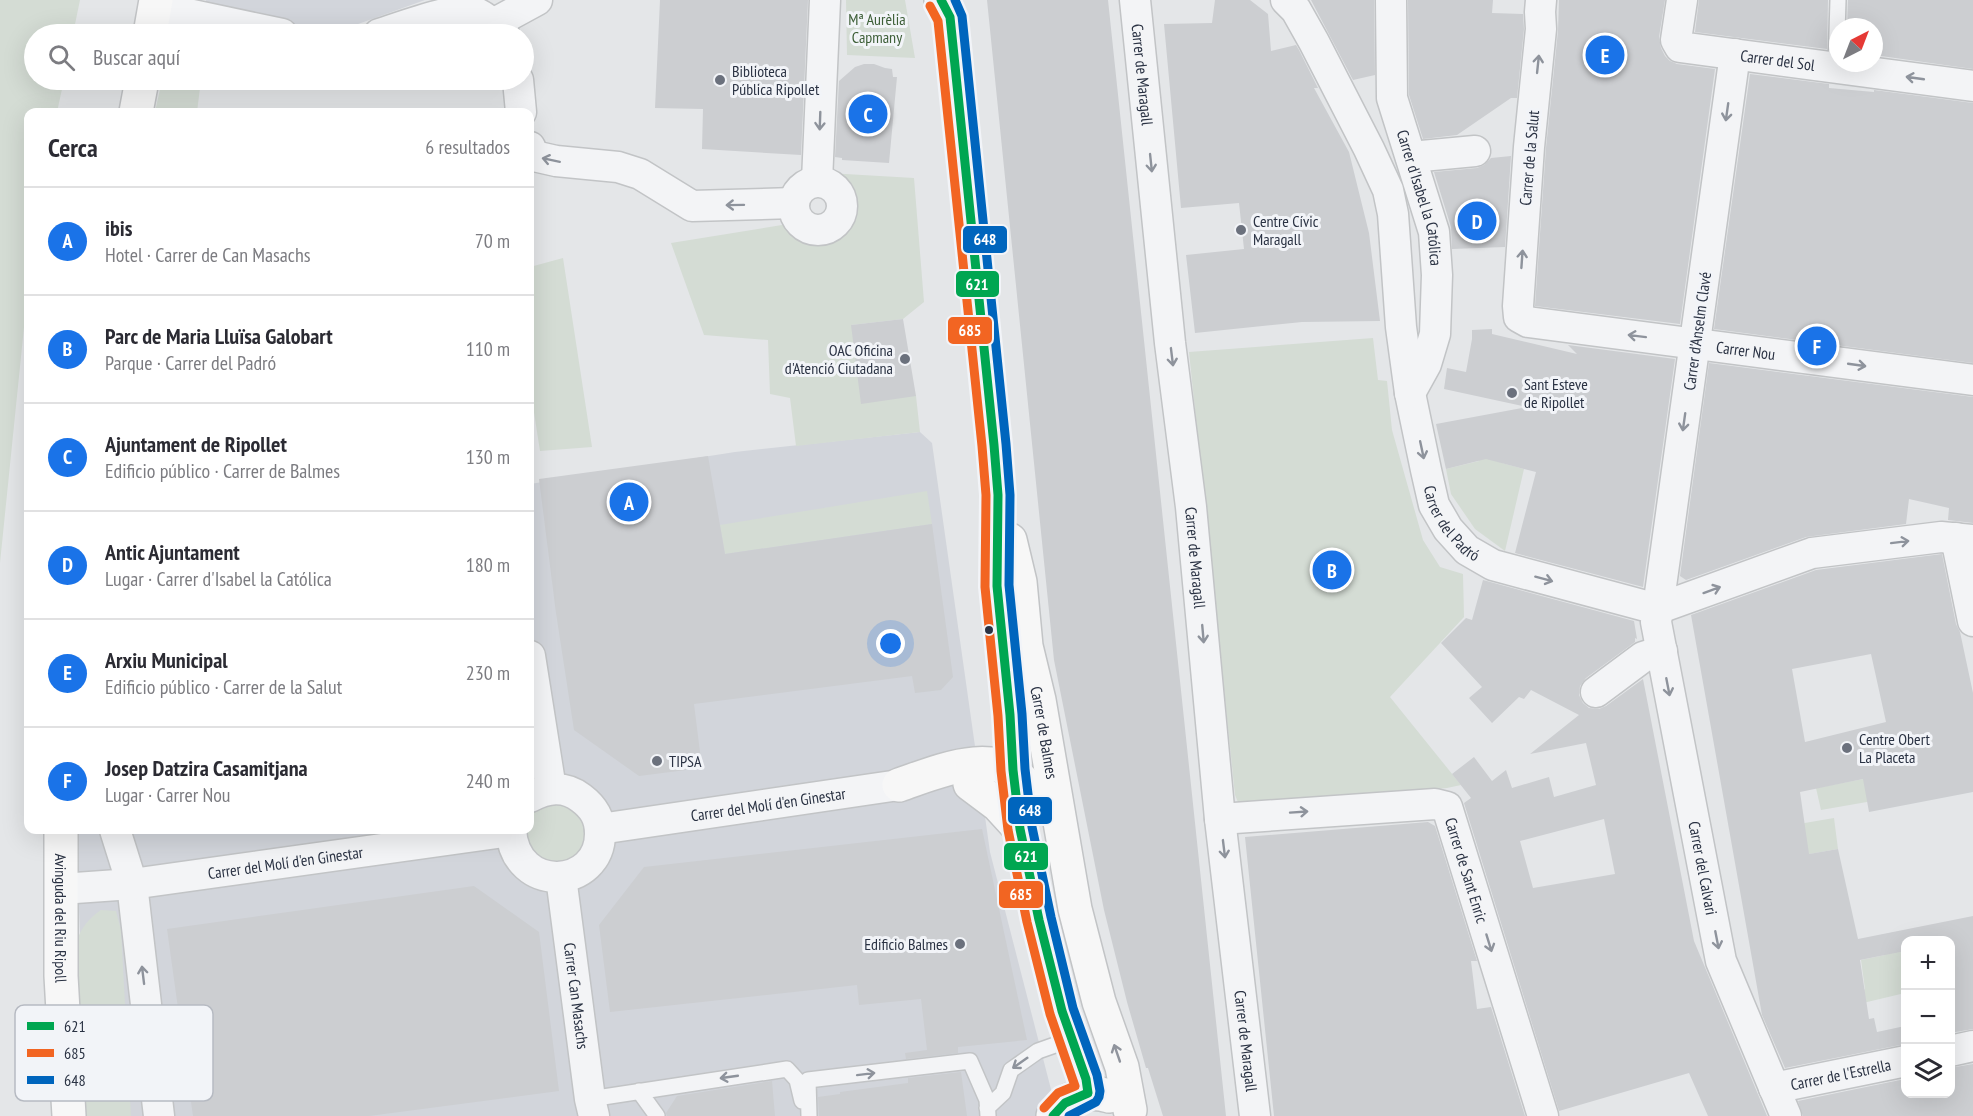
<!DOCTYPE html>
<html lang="es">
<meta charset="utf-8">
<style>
:root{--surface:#fff;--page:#f2f2f3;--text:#2b2b33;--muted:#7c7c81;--line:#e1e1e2;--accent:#1a73e8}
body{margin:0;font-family:"PT Sans Narrow",sans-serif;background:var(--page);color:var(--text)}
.controls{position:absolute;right:18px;bottom:18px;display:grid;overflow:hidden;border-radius:12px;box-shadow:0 6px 24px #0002}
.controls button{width:54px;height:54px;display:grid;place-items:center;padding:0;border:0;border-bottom:2px solid var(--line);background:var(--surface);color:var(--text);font:30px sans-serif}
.compass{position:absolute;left:1829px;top:18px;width:54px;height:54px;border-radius:50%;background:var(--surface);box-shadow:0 6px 24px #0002;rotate:42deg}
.you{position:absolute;left:891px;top:644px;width:21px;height:21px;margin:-15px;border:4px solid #fff;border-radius:50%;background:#1a73e8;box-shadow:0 0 0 9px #1a73e833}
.badge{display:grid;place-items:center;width:39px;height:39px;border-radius:50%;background:var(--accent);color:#fff;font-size:20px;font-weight:700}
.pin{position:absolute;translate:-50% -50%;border:3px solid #fff;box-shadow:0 2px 6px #0006}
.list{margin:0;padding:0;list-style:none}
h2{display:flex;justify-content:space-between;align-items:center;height:78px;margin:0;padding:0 24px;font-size:26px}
h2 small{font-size:20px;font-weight:400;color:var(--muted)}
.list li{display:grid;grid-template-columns:39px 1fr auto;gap:18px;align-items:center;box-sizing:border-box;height:108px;padding:0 24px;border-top:2px solid var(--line)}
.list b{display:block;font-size:22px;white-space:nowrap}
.list p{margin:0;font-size:20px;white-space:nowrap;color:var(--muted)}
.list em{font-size:20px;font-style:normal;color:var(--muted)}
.icon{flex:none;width:33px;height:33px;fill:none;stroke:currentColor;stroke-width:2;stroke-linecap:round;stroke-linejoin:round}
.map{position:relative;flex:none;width:1973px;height:1116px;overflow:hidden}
.search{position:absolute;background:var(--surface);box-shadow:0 6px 24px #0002;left:24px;top:24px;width:510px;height:66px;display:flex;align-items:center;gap:15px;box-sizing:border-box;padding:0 21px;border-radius:33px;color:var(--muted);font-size:22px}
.panel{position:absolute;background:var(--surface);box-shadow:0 6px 24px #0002;left:24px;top:108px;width:510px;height:726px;border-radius:12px}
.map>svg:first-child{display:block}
</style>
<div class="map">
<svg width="1973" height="1116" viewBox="0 0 1973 1116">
<rect width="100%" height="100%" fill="#e4e6e8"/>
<!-- built -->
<path fill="#d2d5db" d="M 206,0 L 425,0 L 333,33 L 205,7 Z
M 920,432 L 932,443 L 990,852 L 1054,1101 L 1042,1116 L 87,1116 L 77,858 L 79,830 L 530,830 L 530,484 L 735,452 Z"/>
<!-- green -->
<path fill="#d4dcd4" d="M 0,0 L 80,0 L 73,34 L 34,34 L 34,80 L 64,80 L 57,112 L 28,112 L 28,288 L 0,563 Z
M 846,0 L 905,0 L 915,58 L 847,55 Z
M 162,80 L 201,80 L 197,112 L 155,112 Z
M 828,173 L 914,178 L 924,302 L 903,319 L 851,325 L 916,396 L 920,432 L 796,446 L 790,398 L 770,394 L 768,340 L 704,335 L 671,243 L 788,224 L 804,237 L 824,240 C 843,226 850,219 849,195 Z
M 563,258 L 592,447 L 540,451 L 533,406 L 530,405 L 530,267 Z
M 1373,338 L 1378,380 L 1387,381 L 1392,430 L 1423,540 L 1440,567 L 1463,574 L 1464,617 L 1390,697 L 1461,785 L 1447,788 L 1255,808 L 1240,807 L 1235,795 L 1189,352 Z
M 1478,451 L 1502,463 L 1524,469 L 1505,551 L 1475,529 L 1451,494 L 1446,469 L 1479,461 Z
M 927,491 L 932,524 L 725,554 L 720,525 Z
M 1879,776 L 1884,799 L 1821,810 L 1816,788 Z
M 556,799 L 584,818 L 586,842 L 573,861 L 540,865 L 519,830 L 530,830 L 530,808 Z
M 1834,818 L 1838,849 L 1798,856 L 1793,825 Z
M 101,910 L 116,911 L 121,930 L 131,1116 L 83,1116 L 76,942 C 82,927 88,919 101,910 Z
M 1901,931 L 1905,949 L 1905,993 L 1863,1003 L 1861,992 L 1865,989 L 1861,960 L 1885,955 L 1881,935 Z"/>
<!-- building -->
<path fill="#ccced1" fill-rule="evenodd" d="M 660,0 L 808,0 L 801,155 L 702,149 L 703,109 L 655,108 Z
M 987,0 L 1108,0 L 1226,1116 L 1163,1116 L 1148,1068 L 1146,1068 L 1127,1002 L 1104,910 L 1054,660 Z
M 1215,0 L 1250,0 L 1268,14 L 1271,51 L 1296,45 L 1299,50 L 1318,88 L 1314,88 L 1349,152 L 1369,233 L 1380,321 L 1302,322 L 1195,333 L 1186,255 L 1244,249 L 1239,203 L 1181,208 L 1164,24 L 1212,23 Z
M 1311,0 L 1374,0 L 1375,75 L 1353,80 Z
M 1408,0 L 1493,0 L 1492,13 L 1523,14 L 1524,29 L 1517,98 L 1511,98 L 1457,135 L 1423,139 L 1409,95 Z
M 1559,0 L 1665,0 L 1659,37 L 1661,48 L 1665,56 L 1670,61 L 1677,64 L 1715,69 L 1680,324 L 1535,306 L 1546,148 L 1558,31 Z
M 1699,0 L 1828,0 L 1827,49 L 1695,32 Z
M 1848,0 L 1973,0 L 1973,69 L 1874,55 L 1874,27 L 1847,27 Z
M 864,64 L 874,64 L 885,68 L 892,69 L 893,77 L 897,77 L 889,163 L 842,160 L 842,158 L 835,157 L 839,81 L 855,67 Z
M 1750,74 L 1829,84 L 1829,88 L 1874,92 L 1874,90 L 1973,103 L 1973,363 L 1714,329 Z
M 1511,156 L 1505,247 L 1452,249 L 1451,227 L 1434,172 L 1477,168 L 1484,165 L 1491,158 Z
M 903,319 L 916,396 L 861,404 L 851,325 Z
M 1492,329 L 1492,334 L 1577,354 L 1568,345 L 1675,359 L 1643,587 L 1515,553 L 1536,472 L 1486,459 L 1446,469 L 1436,424 L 1527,407 L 1444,389 L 1447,368 L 1466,372 L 1472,339 L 1472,330 Z
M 1709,363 L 1973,397 L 1973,523 L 1948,520 L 1949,508 L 1909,499 L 1906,524 L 1806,537 L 1686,580 L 1680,576 Z
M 708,456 L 725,554 L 932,524 L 953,677 L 941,690 L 915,693 L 912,676 L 694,704 L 702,768 L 639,776 L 574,730 L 556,613 L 539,479 Z
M 1942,554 L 1956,624 L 1960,632 L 1973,693 L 1973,792 L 1869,812 L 1863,779 L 1800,792 L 1809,854 L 1838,849 L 1858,939 L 1973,916 L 1973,1029 L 1950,1033 L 1950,940 L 1905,940 L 1905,951 L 1860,960 L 1869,1019 L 1874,1018 L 1877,1032 L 1905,1026 L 1905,1044 L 1785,1068 L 1762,1015 L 1691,615 L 1816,570 ZM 1871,654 L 1886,722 L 1805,742 L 1792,669 Z
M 1483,580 L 1634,621 L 1637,639 L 1635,638 L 1635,642 L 1586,678 L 1580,686 L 1579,695 L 1583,703 L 1589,708 L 1599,709 L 1606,706 L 1643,679 L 1694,941 L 1767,1116 L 1708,1116 L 1689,1073 L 1559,1111 L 1464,803 L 1471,798 L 1452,774 L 1474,757 L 1492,781 L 1506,770 L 1512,788 L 1549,777 L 1554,797 L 1596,785 L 1586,743 L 1530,754 L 1579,715 L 1531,690 L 1524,699 L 1519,697 L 1492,723 L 1469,698 L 1482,687 L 1441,643 L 1466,618 L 1472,620 ZM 1604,819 L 1615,874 L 1533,888 L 1520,841 Z
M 1428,822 L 1435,826 L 1477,961 L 1471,961 L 1477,1009 L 1491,1007 L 1525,1116 L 1274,1116 L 1245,837 Z
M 982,829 L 1027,1040 L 958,1047 L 958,1053 L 906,1059 L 905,1053 L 927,1050 L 921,999 L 859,1005 L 857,985 L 610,1012 L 599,925 L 644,867 Z
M 474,886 L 539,932 L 559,1091 L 369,1116 L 193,1116 L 167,929 Z
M 1973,1064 L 1973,1116 L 1803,1116 L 1798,1101 L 1905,1079 L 1905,1094 L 1950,1094 L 1950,1068 Z
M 961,1072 L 967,1116 L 819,1116 L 818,1097 L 840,1094 L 840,1092 L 908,1083 L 908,1078 Z
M 772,1081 L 775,1116 L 667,1116 L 666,1113 L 677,1096 Z"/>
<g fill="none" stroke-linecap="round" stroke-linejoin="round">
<!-- lane casing -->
<g stroke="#c2c4c6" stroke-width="18">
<path id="lane" d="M 1836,66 L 1838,0
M 639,1091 L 657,1116
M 590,1099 L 787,1069 L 797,1080 L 802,1101
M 987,1108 L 1003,1093 L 1011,1070 L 1038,1051 L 1072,1039
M 809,1116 L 808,1080 L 970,1061 L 987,1100 L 988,1116"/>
</g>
<!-- street casing -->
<g stroke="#c2c4c6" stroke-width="33">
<g id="street">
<path id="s1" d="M 1135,0 L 1170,343 L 1191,507 L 1220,819 L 1255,1116"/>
<path id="s2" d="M 1286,0 L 1296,10 L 1314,42 L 1369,149 L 1388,190 L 1393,214 L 1401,327 L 1410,393 L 1426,470 L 1434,505 L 1448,529 L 1467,550 L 1493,565 L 1657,609 L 1812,553 L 1941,537 L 1973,540"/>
<path id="s3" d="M 1391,0 L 1392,98 L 1434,232 L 1437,275 L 1435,334 L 1426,364 L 1410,393"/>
<path id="s4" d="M 1541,0 L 1540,12 L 1541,29 L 1529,147 L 1518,306 L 1519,317 L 1528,322 L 1973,380"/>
<path id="s5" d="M 1682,0 L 1676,40 L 1680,47 L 1973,86"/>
<path d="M 155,7 L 282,34"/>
<path d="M 493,24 L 537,0"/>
<path d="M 379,34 C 399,28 455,6 474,12 C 485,16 495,26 504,34"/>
<path id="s6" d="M 1735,54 L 1656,622 L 1721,961 L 1786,1116"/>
<path d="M 518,80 L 521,112"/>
<path d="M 530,147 L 534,156 L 556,161 L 618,167 L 640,174 L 692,206 L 794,203"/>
<path d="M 1411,157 L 1475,151"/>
<path d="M 817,181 L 825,0"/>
<circle cx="818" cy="206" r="24"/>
<path d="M 1956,538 L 1973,621"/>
<path d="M 530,656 L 551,789"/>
<path d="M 1596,692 L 1643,657 L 1662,651"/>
<path id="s7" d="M 1220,819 L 1435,804 L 1447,807 L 1543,1116"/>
<path id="s8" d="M 600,829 L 899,785"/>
<path d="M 115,830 L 132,884 L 159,1116"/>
<path d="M 511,830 C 515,895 601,889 600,833 C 600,817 593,807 581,798 C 564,785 547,788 530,797"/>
<path id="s9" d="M 561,877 L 590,1099 L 594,1116"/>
<path id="s10" d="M 61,889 L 132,884 L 510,831"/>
<path d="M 1950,1051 L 1973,1046"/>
<path id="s11" d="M 1774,1088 L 1906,1061"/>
</g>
</g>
<!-- secondary casing -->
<g stroke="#c2c4c6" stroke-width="36">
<g id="secondary">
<path d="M 941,0 L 950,17 L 994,445 L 998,495 L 997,586 L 1010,715 L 1013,770 L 1020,829 L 1039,920 L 1062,1011 L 1086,1079 L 1088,1093"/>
<path d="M 150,34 L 156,0"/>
<path d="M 136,112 L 142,80"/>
<path id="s12" d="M 1010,540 L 1020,582 L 1026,646 L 1039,700 L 1075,909 L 1099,1002 L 1122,1067 L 1130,1110"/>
<path d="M 970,784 L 998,805 L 1020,829"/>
<path d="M 899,785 C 935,773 1000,743 1026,786"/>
<path id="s13" d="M 61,830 L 61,976 L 69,1116"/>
<path d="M 1053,1116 C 1066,1097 1088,1089 1109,1096"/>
</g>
</g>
<!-- lane -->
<use href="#lane" stroke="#f3f4f6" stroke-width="15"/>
<!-- street -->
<use href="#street" stroke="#f3f4f6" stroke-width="30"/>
<!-- secondary -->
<use href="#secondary" stroke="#f7f7f7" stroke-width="33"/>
<!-- bus-1 casing -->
<g stroke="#f2f4f8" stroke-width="14">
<path id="bus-1" d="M 941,0 L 950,17 L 994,445 L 998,495 L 997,586 L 1010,715 L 1013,770 L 1020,829 L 1039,920 L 1062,1011 L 1086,1079 L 1088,1093 L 1065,1103 L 1053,1116"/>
</g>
<!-- bus-2 casing -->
<g stroke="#f2f4f8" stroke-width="14">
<path id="bus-2" d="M 930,6 L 938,21 L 982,446 L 986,495 L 985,587 L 998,716 L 1001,771 L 1008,830 L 1027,922 L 1050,1014 L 1075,1086 L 1058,1093 L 1044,1108"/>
</g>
<!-- bus-3 casing -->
<g stroke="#f2f4f8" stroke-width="14">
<path id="bus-3" d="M 955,0 L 962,16 L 1006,444 L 1010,495 L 1009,585 L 1022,714 L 1025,769 L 1032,827 L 1051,917 L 1073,1008 L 1097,1075 L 1100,1091 L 1099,1097 L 1096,1102 L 1069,1116"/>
</g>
<!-- bus-1 -->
<use href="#bus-1" stroke="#00a651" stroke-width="9"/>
<!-- bus-2 -->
<use href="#bus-2" stroke="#f26522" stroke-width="9"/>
<!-- bus-3 -->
<use href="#bus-3" stroke="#0065bd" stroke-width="9"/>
</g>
<!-- one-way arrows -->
<defs><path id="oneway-shaft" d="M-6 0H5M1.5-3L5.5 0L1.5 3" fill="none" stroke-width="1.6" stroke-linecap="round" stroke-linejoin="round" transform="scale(1.5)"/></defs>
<g stroke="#8e939c">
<use href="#oneway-shaft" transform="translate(1538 64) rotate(-84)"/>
<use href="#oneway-shaft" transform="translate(1915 78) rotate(-172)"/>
<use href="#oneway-shaft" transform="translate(1727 112) rotate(98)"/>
<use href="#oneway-shaft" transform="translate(820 121) rotate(92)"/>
<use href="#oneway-shaft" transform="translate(551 160) rotate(-168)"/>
<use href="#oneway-shaft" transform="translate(1151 163) rotate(84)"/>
<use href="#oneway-shaft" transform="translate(735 205) rotate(179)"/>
<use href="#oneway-shaft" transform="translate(1522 259) rotate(-86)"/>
<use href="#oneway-shaft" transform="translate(1637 336) rotate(-173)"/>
<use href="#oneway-shaft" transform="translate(1172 357) rotate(83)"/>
<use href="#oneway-shaft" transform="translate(1857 365) rotate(8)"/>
<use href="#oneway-shaft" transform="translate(1684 422) rotate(98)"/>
<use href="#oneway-shaft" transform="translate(1422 450) rotate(78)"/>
<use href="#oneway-shaft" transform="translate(1900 542) rotate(-7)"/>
<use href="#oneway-shaft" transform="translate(1544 579) rotate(15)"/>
<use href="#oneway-shaft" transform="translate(1712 590) rotate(-20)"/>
<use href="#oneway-shaft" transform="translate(1203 634) rotate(85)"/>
<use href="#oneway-shaft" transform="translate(1668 687) rotate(79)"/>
<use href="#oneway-shaft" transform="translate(1299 812) rotate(-4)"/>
<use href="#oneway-shaft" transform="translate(1224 849) rotate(83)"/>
<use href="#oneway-shaft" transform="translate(1717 940) rotate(79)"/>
<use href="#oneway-shaft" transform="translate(1489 943) rotate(73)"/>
<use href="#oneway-shaft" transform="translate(143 975) rotate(-97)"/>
<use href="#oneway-shaft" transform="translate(1020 1063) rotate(145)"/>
<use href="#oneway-shaft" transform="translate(866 1074) rotate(-7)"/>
<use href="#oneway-shaft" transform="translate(729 1077) rotate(172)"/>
</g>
<use stroke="#90949d" href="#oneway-shaft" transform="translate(1117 1053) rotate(-109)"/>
<!-- markers -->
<g fill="#6b717d" stroke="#f2f4f8" stroke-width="2">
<circle cx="720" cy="80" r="6"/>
<circle cx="1241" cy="230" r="6"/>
<circle cx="905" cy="359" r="6"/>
<circle cx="1512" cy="393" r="6"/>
<circle cx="1847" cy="748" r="6"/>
<circle cx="657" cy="761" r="6"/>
<circle cx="960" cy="944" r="6"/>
</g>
<circle fill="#2a3243" stroke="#f2f4f8" stroke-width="2" cx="989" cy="630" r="5"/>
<g text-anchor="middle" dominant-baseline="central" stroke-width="6" stroke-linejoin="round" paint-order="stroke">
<!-- park labels -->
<g font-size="16" fill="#3d5e37" stroke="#f2f4f8">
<text x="877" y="19">Mª Aurèlia<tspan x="877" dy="18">Capmany</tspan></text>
</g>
<!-- street labels -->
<g font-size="16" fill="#2a3243" stroke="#f2f4f8">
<text stroke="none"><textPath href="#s5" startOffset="147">Carrer del Sol</textPath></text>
<text stroke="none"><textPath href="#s1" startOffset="75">Carrer de Maragall</textPath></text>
<text transform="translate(1529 158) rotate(-85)">Carrer de la Salut</text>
<text stroke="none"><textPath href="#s3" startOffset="202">Carrer d'Isabel la Católica</textPath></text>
<text transform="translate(1697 331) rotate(-82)">Carrer d'Anselm Clavé</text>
<text stroke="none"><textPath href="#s4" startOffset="548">Carrer Nou</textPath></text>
<text stroke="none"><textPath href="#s2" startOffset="560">Carrer del Padró</textPath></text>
<text stroke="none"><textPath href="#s1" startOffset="561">Carrer de Maragall</textPath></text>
<text stroke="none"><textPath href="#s12" startOffset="196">Carrer de Balmes</textPath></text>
<text stroke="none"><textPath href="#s8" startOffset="170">Carrer del Molí d'en Ginestar</textPath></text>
<text stroke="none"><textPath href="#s10" startOffset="226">Carrer del Molí d'en Ginestar</textPath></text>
<text stroke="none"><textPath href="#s6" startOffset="824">Carrer del Calvari</textPath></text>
<text stroke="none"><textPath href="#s7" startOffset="294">Carrer de Sant Enric</textPath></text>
<text stroke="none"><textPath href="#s13" startOffset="88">Avinguda del Riu Ripoll</textPath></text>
<text stroke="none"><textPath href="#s9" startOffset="120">Carrer Can Masachs</textPath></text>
<text stroke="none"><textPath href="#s1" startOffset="1047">Carrer de Maragall</textPath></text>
<text stroke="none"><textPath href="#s11" startOffset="68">Carrer de l'Estrella</textPath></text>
</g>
<!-- poi labels -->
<g font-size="16" fill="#2a3243" stroke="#f2f4f8" text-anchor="start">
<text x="732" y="71">Biblioteca<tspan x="732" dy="18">Pública Ripollet</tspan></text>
<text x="1253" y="221">Centre Cívic<tspan x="1253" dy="18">Maragall</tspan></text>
<text x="893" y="350" text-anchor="end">OAC Oficina<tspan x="893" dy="18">d'Atenció Ciutadana</tspan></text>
<text x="1524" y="384">Sant Esteve<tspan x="1524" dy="18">de Ripollet</tspan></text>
<text x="1859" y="739">Centre Obert<tspan x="1859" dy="18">La Placeta</tspan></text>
<text x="669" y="761">TIPSA</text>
<text x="948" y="944" text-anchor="end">Edificio Balmes</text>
</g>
</g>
<!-- legend -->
<rect x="15" y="1005" width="198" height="96" rx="9" fill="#f2f4f8" stroke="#b6bac2" stroke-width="1.5"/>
<rect x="27" y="1022" width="27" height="8" fill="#00a651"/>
<rect x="27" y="1049" width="27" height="8" fill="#f26522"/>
<rect x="27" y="1076" width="27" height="8" fill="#0065bd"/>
<g font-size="16" fill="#2a3243">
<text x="64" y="1032">621</text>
<text x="64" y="1059">685</text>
<text x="64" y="1086">648</text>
</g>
<g stroke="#f2f4f8" stroke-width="2">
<rect x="962" y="225" width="46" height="29" rx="6" fill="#0065bd"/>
<rect x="955" y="270" width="45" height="28" rx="6" fill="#00a651"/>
<rect x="947" y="316" width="46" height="29" rx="6" fill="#f26522"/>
<rect x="1007" y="796" width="46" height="29" rx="6" fill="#0065bd"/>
<rect x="1003" y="842" width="46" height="29" rx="6" fill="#00a651"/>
<rect x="998" y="880" width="46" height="29" rx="6" fill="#f26522"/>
</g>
<g font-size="16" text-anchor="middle" font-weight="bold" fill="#fff">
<text x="985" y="245">648</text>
<text x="977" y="290">621</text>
<text x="970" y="336">685</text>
<text x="1030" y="816">648</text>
<text x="1026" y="862">621</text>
<text x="1021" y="900">685</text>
</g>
</svg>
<div class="controls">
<button>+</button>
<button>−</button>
<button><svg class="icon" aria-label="layers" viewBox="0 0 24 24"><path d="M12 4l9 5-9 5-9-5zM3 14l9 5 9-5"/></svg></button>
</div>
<svg class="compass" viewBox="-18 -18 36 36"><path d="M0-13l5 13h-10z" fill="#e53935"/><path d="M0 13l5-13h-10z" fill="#7c7c81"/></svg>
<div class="you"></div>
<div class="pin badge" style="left:629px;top:502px">A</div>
<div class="pin badge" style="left:1332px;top:570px">B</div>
<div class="pin badge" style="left:868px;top:114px">C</div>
<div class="pin badge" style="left:1477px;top:221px">D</div>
<div class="pin badge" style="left:1605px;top:55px">E</div>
<div class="pin badge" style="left:1817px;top:346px">F</div>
<div class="search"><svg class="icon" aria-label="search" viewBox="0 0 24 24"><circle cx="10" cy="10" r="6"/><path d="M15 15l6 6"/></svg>Buscar aquí</div>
<section class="panel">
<h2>Cerca<small>6 resultados</small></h2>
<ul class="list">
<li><span class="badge">A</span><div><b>ibis</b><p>Hotel · Carrer de Can Masachs</p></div><em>70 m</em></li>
<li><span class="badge">B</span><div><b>Parc de Maria Lluïsa Galobart</b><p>Parque · Carrer del Padró</p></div><em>110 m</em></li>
<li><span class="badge">C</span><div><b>Ajuntament de Ripollet</b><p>Edificio público · Carrer de Balmes</p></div><em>130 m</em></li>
<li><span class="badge">D</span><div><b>Antic Ajuntament</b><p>Lugar · Carrer d'Isabel la Católica</p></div><em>180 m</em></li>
<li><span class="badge">E</span><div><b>Arxiu Municipal</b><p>Edificio público · Carrer de la Salut</p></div><em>230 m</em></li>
<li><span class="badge">F</span><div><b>Josep Datzira Casamitjana</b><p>Lugar · Carrer Nou</p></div><em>240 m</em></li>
</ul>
</section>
</div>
